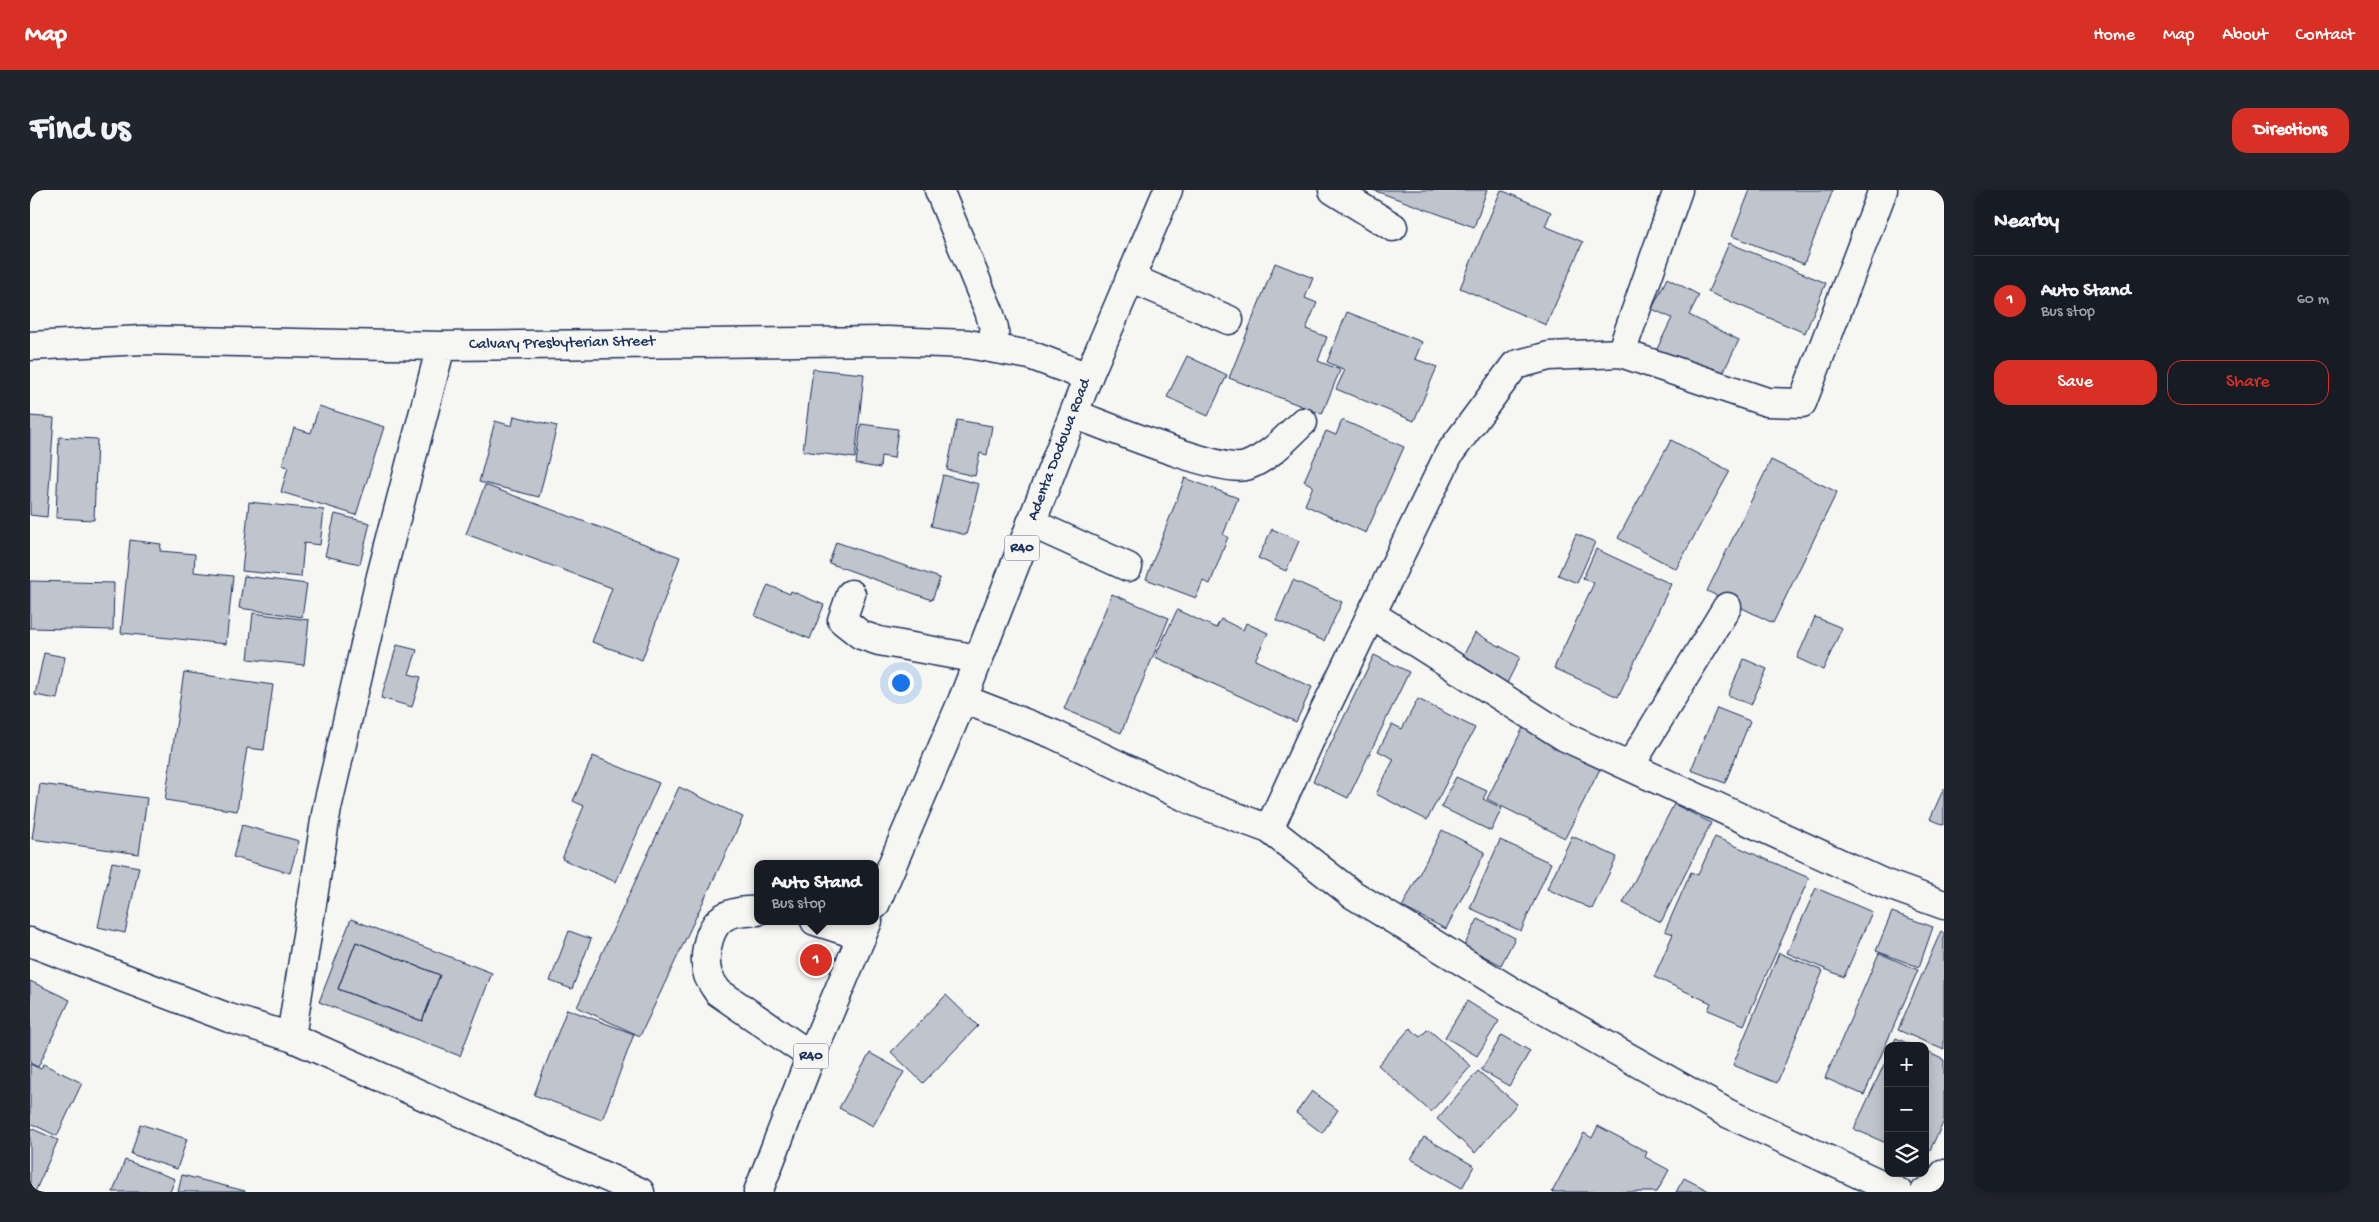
<!DOCTYPE html>
<meta charset="utf-8">
<style>
:root{--surface:#171b24;--page:#20242c;--text:#f1f3f6;--muted:#9ea1a6;--line:#363941;--accent:#d93025}
body{margin:0;font-family:"Gochi Hand",sans-serif;background:var(--page);color:var(--text)}
.controls{position:absolute;right:15px;bottom:15px;display:grid;overflow:hidden;border-radius:10px;box-shadow:0 2px 12px #0003}
.controls button{width:45px;height:45px;display:grid;place-items:center;padding:0;border:0;border-bottom:1px solid var(--line);background:var(--surface);color:var(--text);font:25px sans-serif}
.you{position:absolute;left:870px;top:492px;width:18px;height:18px;margin:-12px;border:4px solid #fff;border-radius:50%;background:#1a73e8;box-shadow:0 0 0 8px #1a73e833}
.badge{display:grid;place-items:center;width:32px;height:32px;border-radius:50%;background:var(--accent);color:#fff;font-size:16px;font-weight:700}
.pin{position:absolute;translate:-50% -50%;border:2px solid #fff;box-shadow:0 1px 5px #0006}
.popup{position:absolute;left:724px;top:670px;width:125px;height:65px;box-sizing:border-box;display:grid;place-content:center;border-radius:10px;background:var(--surface);filter:drop-shadow(0 1px 4px #0005);font-size:16px;white-space:nowrap;color:var(--muted)}
.popup b{font-size:19px;color:var(--text)}
.popup::after{content:'';position:absolute;left:50%;top:100%;margin-left:-10px;border:10px solid transparent;border-top-color:var(--surface)}
.list{margin:0;padding:0;list-style:none}
h2{display:flex;justify-content:space-between;align-items:center;height:65px;margin:0;padding:0 20px;font-size:21px}
h2 small{font-size:16px;font-weight:400;color:var(--muted)}
.list li{display:grid;grid-template-columns:32px 1fr auto;gap:15px;align-items:center;box-sizing:border-box;height:90px;padding:0 20px;border-top:1px solid var(--line)}
.list b{display:block;font-size:19px;white-space:nowrap}
.list p{margin:0;font-size:16px;white-space:nowrap;color:var(--muted)}
.list em{font-size:16px;font-style:normal;color:var(--muted)}
.actions{display:flex;gap:10px;padding:15px 20px}
.actions a{flex:1;padding:11px 0;border:1px solid var(--accent);border-radius:15px;text-align:center;font-size:18px;color:var(--accent)}
.actions .main{background:var(--accent);color:#fff}
.icon{flex:none;width:28px;height:28px;fill:none;stroke:currentColor;stroke-width:2;stroke-linecap:round;stroke-linejoin:round}
.map{position:relative;flex:none;width:1914px;height:1002px;overflow:hidden;border-radius:15px}
header{display:flex;align-items:center;gap:30px;box-sizing:border-box;height:70px;padding:0 25px;background:var(--accent);color:#fff}
header strong{font-size:24px}
nav{display:flex;gap:28px;margin-inline-start:auto;font-size:18px}
.intro{display:flex;align-items:center;justify-content:space-between;box-sizing:border-box;height:120px;padding:0 30px}
h1{margin:0;font-size:35px}
.button{padding:12px 22px;border-radius:15px;background:var(--accent);color:#fff;font-size:18px;font-weight:700}
main{display:flex;gap:30px;padding:0 30px}
aside{flex:1;background:var(--surface);border-radius:15px;box-shadow:0 2px 12px #0003}
.map>svg:first-child{display:block}
</style>
<header>
<strong>Map</strong>
<nav><a>Home</a><a>Map</a><a>About</a><a>Contact</a></nav>
</header>
<div class="intro"><h1>Find us</h1><a class="button">Directions</a></div>
<main>
<div class="map">
<svg width="1914" height="1002" viewBox="0 0 1914 1002">
<rect width="100%" height="100%" fill="#f6f6f2"/>
<filter id="ink" filterUnits="userSpaceOnUse"><feTurbulence type="fractalNoise" baseFrequency=".02" numOctaves="2"/><feDisplacementMap in="SourceGraphic" scale="10" xChannelSelector="R" yChannelSelector="G"/><feConvolveMatrix kernelMatrix="1 2 1 2 8 2 1 2 1" color-interpolation-filters="sRGB"/></filter>
<g filter="url(#ink)">
<!-- building -->
<path fill="#c0c4cd" stroke="#1b2f5e" fill-rule="evenodd" d="M 1343,0 L 1457,0 L 1444,37 Z
M 1471,0 L 1521,22 L 1515,36 L 1553,52 L 1516,135 L 1430,98 Z
M 1720,0 L 1803,0 L 1774,74 L 1702,46 Z
M 1699,53 L 1796,93 L 1775,143 L 1678,102 Z
M 1245,73 L 1283,88 L 1275,108 L 1287,113 L 1276,139 L 1297,147 L 1288,171 L 1310,180 L 1292,224 L 1199,188 Z
M 1637,88 L 1669,105 L 1659,125 L 1709,150 L 1689,191 L 1626,161 L 1642,128 L 1622,119 Z
M 1317,122 L 1392,152 L 1385,169 L 1407,177 L 1384,231 L 1306,199 L 1315,180 L 1297,172 Z
M 1157,166 L 1197,185 L 1178,226 L 1137,207 Z
M 783,179 L 834,184 L 825,268 L 773,261 Z
M 289,216 L 354,237 L 326,325 L 251,302 L 258,277 L 252,275 L 264,238 L 281,243 Z
M 0,226 L 24,228 L 17,327 L 0,325 Z
M 484,226 L 527,236 L 509,307 L 449,292 L 465,231 L 482,236 Z
M 927,230 L 962,236 L 957,265 L 950,263 L 945,286 L 917,280 Z
M 1312,230 L 1374,257 L 1336,343 L 1275,315 L 1283,296 L 1274,291 L 1296,241 L 1306,245 Z
M 831,234 L 868,239 L 864,268 L 851,266 L 850,278 L 826,274 Z
M 29,247 L 67,249 L 64,330 L 26,328 Z
M 1641,250 L 1700,281 L 1646,379 L 1588,348 Z
M 1741,270 L 1807,302 L 1743,433 L 1677,401 Z
M 913,285 L 949,294 L 936,345 L 901,336 Z
M 1155,288 L 1208,308 L 1193,345 L 1198,347 L 1180,394 L 1173,391 L 1166,408 L 1116,389 Z
M 455,295 L 650,367 L 612,470 L 562,452 L 582,398 L 436,344 Z
M 219,312 L 294,320 L 290,355 L 274,353 L 271,387 L 212,381 Z
M 305,324 L 340,333 L 330,374 L 295,366 Z
M 1242,339 L 1269,351 L 1256,381 L 1228,368 Z
M 1546,344 L 1565,352 L 1547,393 L 1528,385 Z
M 100,350 L 131,354 L 130,361 L 165,364 L 164,382 L 203,386 L 196,454 L 91,443 Z
M 806,352 L 910,388 L 902,410 L 799,373 Z
M 1566,359 L 1641,394 L 1588,507 L 1524,478 L 1564,393 L 1553,388 Z
M 214,386 L 277,394 L 272,427 L 209,418 Z
M 1263,390 L 1312,412 L 1294,451 L 1246,430 Z
M 0,391 L 84,393 L 83,440 L 0,438 Z
M 738,395 L 760,404 L 761,401 L 794,415 L 780,449 L 725,426 Z
M 1082,404 L 1139,428 L 1091,543 L 1034,519 Z
M 1147,420 L 1186,438 L 1191,429 L 1213,440 L 1216,433 L 1238,443 L 1225,470 L 1282,497 L 1266,532 L 1125,467 Z
M 223,423 L 279,430 L 274,475 L 218,469 Z
M 1785,427 L 1812,438 L 1793,480 L 1767,468 Z
M 1445,443 L 1490,467 L 1474,499 L 1428,476 Z
M 367,455 L 387,460 L 379,484 L 391,487 L 382,517 L 351,508 Z
M 14,463 L 35,467 L 27,509 L 5,505 Z
M 1344,465 L 1379,482 L 1318,608 L 1283,591 Z
M 1714,469 L 1737,479 L 1721,515 L 1698,505 Z
M 154,482 L 243,495 L 234,560 L 217,558 L 207,621 L 135,610 Z
M 1388,509 L 1445,538 L 1397,630 L 1346,604 L 1364,569 L 1348,561 L 1362,534 L 1372,539 Z
M 1687,518 L 1720,531 L 1695,593 L 1661,580 Z
M 1495,534 L 1573,573 L 1535,648 L 1457,609 Z
M 563,566 L 629,593 L 586,692 L 532,669 L 554,616 L 543,611 Z
M 1426,587 L 1457,601 L 1453,609 L 1472,618 L 1461,641 L 1411,617 Z
M 10,594 L 117,608 L 109,664 L 2,649 Z
M 649,597 L 713,627 L 610,846 L 547,817 Z
M 1914,598 L 1914,635 L 1900,629 Z
M 1644,614 L 1681,633 L 1631,732 L 1593,713 Z
M 212,635 L 269,651 L 260,683 L 203,667 Z
M 1412,640 L 1455,662 L 1416,739 L 1372,717 Z
M 1542,646 L 1587,667 L 1562,719 L 1517,699 Z
M 1685,647 L 1779,688 L 1714,835 L 1678,820 L 1681,813 L 1624,787 L 1643,744 L 1635,741 L 1661,682 L 1668,685 Z
M 1470,650 L 1521,673 L 1491,741 L 1440,718 Z
M 82,672 L 109,677 L 95,743 L 68,737 Z
M 1786,698 L 1842,722 L 1814,787 L 1757,763 Z
M 1862,722 L 1903,737 L 1889,777 L 1846,761 Z
M 321,729 L 462,783 L 430,866 L 289,812 ZM 326,752 L 410,785 L 392,831 L 308,799 Z
M 1448,729 L 1485,748 L 1471,775 L 1434,756 Z
M 539,741 L 561,749 L 542,799 L 520,791 Z
M 1911,741 L 1914,743 L 1914,860 L 1868,840 Z
M 326,752 L 410,785 L 392,831 L 308,799 Z
M 1749,763 L 1793,781 L 1747,893 L 1703,875 Z
M 1849,763 L 1888,780 L 1834,905 L 1795,888 Z
M 0,791 L 40,810 L 8,877 L 0,873 Z
M 916,805 L 948,836 L 893,893 L 861,862 Z
M 1437,811 L 1469,831 L 1447,866 L 1415,847 Z
M 537,819 L 604,844 L 572,930 L 504,905 Z
M 1380,838 L 1390,847 L 1398,839 L 1441,876 L 1401,922 L 1348,875 Z
M 1472,845 L 1500,861 L 1479,896 L 1451,880 Z
M 1866,848 L 1883,856 L 1862,856 Z
M 1895,861 L 1914,870 L 1914,931 L 1898,964 L 1895,963 Z
M 840,863 L 874,882 L 843,936 L 809,918 Z
M 1858,866 L 1858,950 L 1856,953 L 1824,939 Z
M 0,874 L 11,879 L 13,874 L 52,893 L 27,946 L 0,933 Z
M 1448,881 L 1487,914 L 1445,963 L 1407,929 Z
M 1282,901 L 1308,920 L 1292,943 L 1266,923 Z
M 110,934 L 157,949 L 147,979 L 101,964 Z
M 1568,936 L 1617,962 L 1615,967 L 1639,980 L 1627,1002 L 1522,1002 L 1554,943 L 1562,948 Z
M 0,938 L 28,950 L 5,1002 L 0,1002 Z
M 1394,947 L 1444,976 L 1432,998 L 1381,969 Z
M 95,970 L 145,989 L 140,1002 L 83,1002 Z
M 152,985 L 215,1001 L 215,1002 L 148,1002 Z
M 1654,988 L 1681,1002 L 1646,1002 Z"/>
<g fill="none" stroke-linecap="round" stroke-linejoin="round">
<!-- minor casing -->
<g stroke="#1b2f5e" stroke-width="31">
<path id="minor" d="M 909,0 L 959,121 L 964,138 L 965,159
M 1303,0 L 1363,37
M 1100,88 L 1199,130
M 0,156 L 112,150 L 411,156 L 857,151 L 938,154 L 1000,165 L 1058,187
M 1591,163 L 1737,212 L 1772,213 L 1853,0
M 1044,224 C 1074,235 1191,284 1216,276 C 1239,268 1256,248 1273,232
M 1001,333 L 1098,377
M 821,404 L 812,430 L 831,445 L 849,451 L 948,469
M 1341,424 L 1535,547 L 1853,693 L 1914,715
M 933,509 L 1023,544 L 1166,612 L 1239,639 L 1322,704 L 1491,807 L 1697,923 L 1868,1002
M 1600,576 L 1697,417
M 1239,639 L 1280,550 L 1419,264 L 1485,175 L 1519,166 L 1591,163 L 1648,0
M 727,721 C 716,720 699,722 690,730 C 677,742 673,769 678,785 C 680,791 685,797 688,802 L 781,866
M 785,731 L 832,746
M 0,752 L 199,828 L 261,847 L 297,618 L 351,386 L 411,156
M 261,847 L 610,1002
M 1895,1002 L 1907,996 L 1914,984"/>
</g>
<!-- major casing -->
<g stroke="#1b2f5e" stroke-width="31">
<path id="major" d="M 845,715 L 933,509 L 1058,187 L 1138,0
M 728,1002 L 781,866 L 838,731"/>
</g>
<!-- minor -->
<use href="#minor" stroke="#f6f6f2" stroke-width="28"/>
<!-- major -->
<use href="#major" stroke="#f6f6f2" stroke-width="28"/>
</g>
</g>
<g text-anchor="middle" dominant-baseline="central" stroke-width="4.5" stroke-linejoin="round" paint-order="stroke">
<!-- shield labels -->
<g fill="#f6f6f2" stroke="#5d6b8a" stroke-width="1">
<rect x="974.5" y="345.5" width="35" height="25" rx="4"/>
<rect x="763.5" y="853.5" width="35" height="25" rx="4"/>
</g>
<g font-size="15" font-weight="bold" fill="#1b2f5e">
<text x="992" y="358">R40</text>
<text x="781" y="866">R40</text>
</g>
<!-- street labels -->
<g font-size="16" fill="#1b2f5e" stroke="#f6f6f2">
<text transform="translate(532 154) rotate(-1)">Calvary Presbyterian Street</text>
<text transform="translate(1030 260) rotate(-69)">Adenta Dodowa Road</text>
</g>
</g>
</svg>
<div class="controls">
<button>+</button>
<button>−</button>
<button><svg class="icon" aria-label="layers" viewBox="0 0 24 24"><path d="M12 4l9 5-9 5-9-5zM3 14l9 5 9-5"/></svg></button>
</div>
<div class="you"></div>
<div class="pin badge" style="left:786px;top:770px">1</div>
<div class="popup"><b>Auto Stand</b>Bus stop</div>
</div>
<aside>
<h2>Nearby<small></small></h2>
<ul class="list">
<li><span class="badge">1</span><div><b>Auto Stand</b><p>Bus stop</p></div><em>60 m</em></li>
</ul>
<div class="actions"><a class="main">Save</a><a>Share</a></div>
</aside>
</main>
